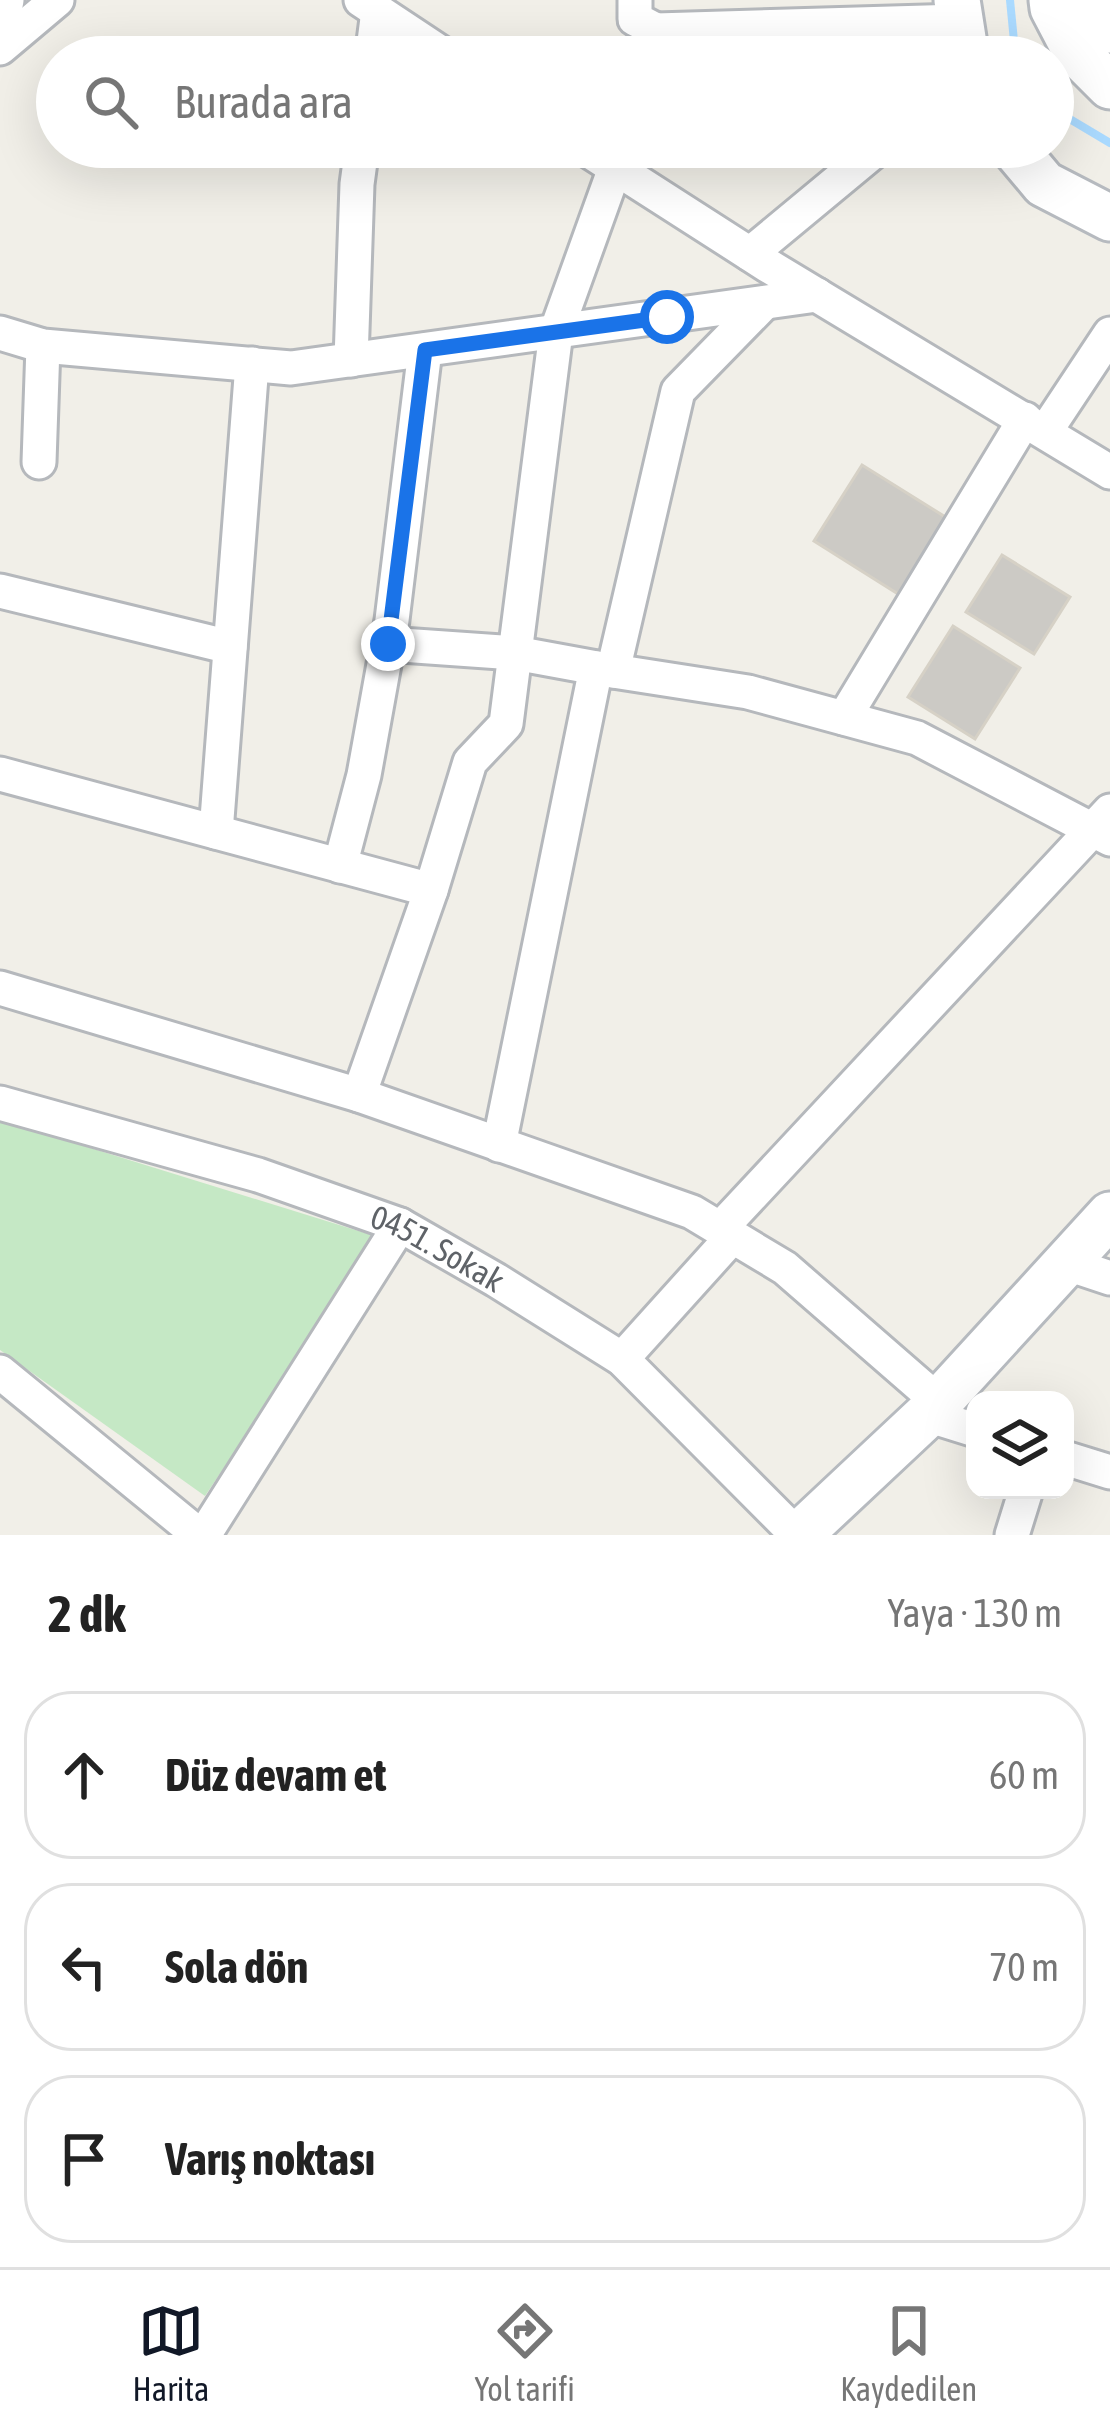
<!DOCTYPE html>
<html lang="tr">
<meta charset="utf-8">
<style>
:root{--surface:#fff;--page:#f2f2f2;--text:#222;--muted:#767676;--line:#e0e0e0;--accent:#111827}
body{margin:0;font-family:"Asap Condensed",sans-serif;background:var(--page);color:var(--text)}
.controls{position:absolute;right:36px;bottom:36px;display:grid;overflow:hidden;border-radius:24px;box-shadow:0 12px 48px #0002}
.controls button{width:108px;height:108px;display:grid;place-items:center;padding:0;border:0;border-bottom:3px solid var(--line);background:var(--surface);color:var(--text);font:60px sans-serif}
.stop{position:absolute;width:36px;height:36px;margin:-27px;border:9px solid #1a73e8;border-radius:50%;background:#fff}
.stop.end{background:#1a73e8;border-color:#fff;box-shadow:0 3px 12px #0008}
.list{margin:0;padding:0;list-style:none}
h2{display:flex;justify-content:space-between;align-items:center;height:156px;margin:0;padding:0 48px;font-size:51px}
h2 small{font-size:39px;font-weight:400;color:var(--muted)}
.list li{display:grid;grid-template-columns:78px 1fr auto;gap:36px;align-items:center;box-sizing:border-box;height:168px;margin:0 24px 24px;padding:0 24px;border:3px solid var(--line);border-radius:48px}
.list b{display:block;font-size:45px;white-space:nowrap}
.list em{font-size:39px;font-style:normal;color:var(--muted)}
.icon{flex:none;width:66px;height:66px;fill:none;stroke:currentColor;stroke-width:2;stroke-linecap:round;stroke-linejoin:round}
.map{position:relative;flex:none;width:1110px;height:1535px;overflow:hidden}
.search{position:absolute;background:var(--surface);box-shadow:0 12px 48px #0002;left:36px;right:36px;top:36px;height:132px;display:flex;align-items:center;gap:30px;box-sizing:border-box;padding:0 42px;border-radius:66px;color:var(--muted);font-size:45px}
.sheet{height:732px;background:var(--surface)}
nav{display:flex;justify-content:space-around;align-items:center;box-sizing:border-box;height:168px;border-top:3px solid var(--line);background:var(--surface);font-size:33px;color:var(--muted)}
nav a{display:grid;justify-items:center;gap:6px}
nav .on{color:var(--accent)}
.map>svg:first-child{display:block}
</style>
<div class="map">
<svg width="1110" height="1535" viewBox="0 0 1110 1535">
<rect width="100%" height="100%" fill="#f1efe8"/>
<!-- green -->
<path fill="#c5e8c5" d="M 0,1120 L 378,1237 L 205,1496 L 0,1350 Z"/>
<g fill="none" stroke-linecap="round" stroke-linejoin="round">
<!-- stream -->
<path stroke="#aadaff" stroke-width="8" d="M 1010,0 L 1014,41 L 1023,57
M 1053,109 L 1110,143"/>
</g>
<!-- building -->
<path fill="#cccac5" stroke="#d6d1c6" stroke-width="3" d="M 862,465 L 947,518 L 898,594 L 814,541 Z
M 1002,555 L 1070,597 L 1034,654 L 966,612 Z
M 953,626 L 1020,668 L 975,739 L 908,697 Z"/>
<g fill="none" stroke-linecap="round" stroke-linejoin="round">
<!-- street casing -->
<g stroke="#b5b8bc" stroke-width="39">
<g id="street">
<path d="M 361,0 L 447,57"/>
<path d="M 635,0 L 635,19 L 656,30"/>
<path d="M 0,36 L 7,0"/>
<path d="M 0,48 L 57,0"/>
<path d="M 372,57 L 378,11"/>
<path d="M 653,57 L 656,30 L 960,21"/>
<path d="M 583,147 L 767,265 L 1110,472"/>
<path d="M 750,254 L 879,147"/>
<path d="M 0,333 L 43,346 L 291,368 L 817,295"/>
<path d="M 351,360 L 357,184 L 362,147"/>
<path d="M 1045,432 L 1110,334"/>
<path d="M 39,462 L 43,346"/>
<path d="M 0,591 L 230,647"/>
<path d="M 387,644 L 515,653 L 613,671 L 748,692 L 917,738 L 1110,839"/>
<path d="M 613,671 L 678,391 L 764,303"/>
<path d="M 844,718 L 1025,419"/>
<path d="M 0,774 L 431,890"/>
<path d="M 216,832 L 252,364"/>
<path d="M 340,866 L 364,775 L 392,620 L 425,350"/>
<path d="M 0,988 L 359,1095 L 692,1212 L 785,1268 L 939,1402"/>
<path d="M 359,1095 L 431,890 L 470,762 L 506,724 L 556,332 L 615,168 L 626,147"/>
<path id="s1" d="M 0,1103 L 258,1175 L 400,1225 L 496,1280 L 622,1359 L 797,1535"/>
<path d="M 499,1145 L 596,668"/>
<path d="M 720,1229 L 1110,811"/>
<path d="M 1065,1263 L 1110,1278"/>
<path d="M 622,1359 L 733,1236"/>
<path d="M 0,1372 L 199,1535"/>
<path d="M 927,1415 L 975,1430"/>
<path d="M 1065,1458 L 1110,1472"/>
<path d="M 204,1535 L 400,1225"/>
<path d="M 1012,1535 L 1026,1490"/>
</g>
</g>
<!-- secondary casing -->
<g stroke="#b6babf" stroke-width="51">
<path id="secondary" d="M 957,0 L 966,57
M 1052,0 L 1053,8 L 1076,52 L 1110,86
M 1091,0 L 1092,7 L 1110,30
M 1013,147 L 1044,184 L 1110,218
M 799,1535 L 927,1415 L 1110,1215"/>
</g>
<!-- street -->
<use href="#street" stroke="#fff" stroke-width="33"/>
<!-- secondary -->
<use href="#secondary" stroke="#fff" stroke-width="45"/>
</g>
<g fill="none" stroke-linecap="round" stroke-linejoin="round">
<!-- route -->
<path stroke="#1a73e8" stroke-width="15" d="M 388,644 L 425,350 L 667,317"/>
</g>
<g text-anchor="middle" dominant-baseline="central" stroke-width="9" stroke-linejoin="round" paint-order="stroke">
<!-- street labels -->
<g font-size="33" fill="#5f6368" stroke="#fff">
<text stroke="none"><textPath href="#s1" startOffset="462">0451. Sokak</textPath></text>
</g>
</g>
</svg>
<div class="controls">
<button><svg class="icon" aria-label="layers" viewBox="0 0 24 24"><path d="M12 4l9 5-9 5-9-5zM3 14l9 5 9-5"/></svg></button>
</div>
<div class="stop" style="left:667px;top:317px"></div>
<div class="stop end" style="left:388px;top:644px"></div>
<div class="search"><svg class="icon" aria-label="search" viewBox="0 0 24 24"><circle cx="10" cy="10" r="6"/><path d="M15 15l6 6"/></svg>Burada ara</div>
</div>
<section class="sheet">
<h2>2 dk<small>Yaya · 130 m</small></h2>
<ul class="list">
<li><svg class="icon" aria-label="ahead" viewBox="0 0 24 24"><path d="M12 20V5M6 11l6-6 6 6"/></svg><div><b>Düz devam et</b></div><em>60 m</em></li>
<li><svg class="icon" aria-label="left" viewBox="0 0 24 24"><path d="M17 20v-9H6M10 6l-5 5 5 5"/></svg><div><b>Sola dön</b></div><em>70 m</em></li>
<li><svg class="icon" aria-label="arrive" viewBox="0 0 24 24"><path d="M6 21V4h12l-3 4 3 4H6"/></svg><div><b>Varış noktası</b></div></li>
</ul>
</section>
<nav>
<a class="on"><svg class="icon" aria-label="map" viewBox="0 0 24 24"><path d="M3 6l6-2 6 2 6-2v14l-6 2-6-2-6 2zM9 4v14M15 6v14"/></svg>Harita</a>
<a><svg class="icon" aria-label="directions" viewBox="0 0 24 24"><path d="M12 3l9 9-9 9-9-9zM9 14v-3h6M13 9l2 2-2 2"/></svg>Yol tarifi</a>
<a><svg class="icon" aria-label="saved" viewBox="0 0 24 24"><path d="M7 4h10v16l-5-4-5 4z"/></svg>Kaydedilen</a>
</nav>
